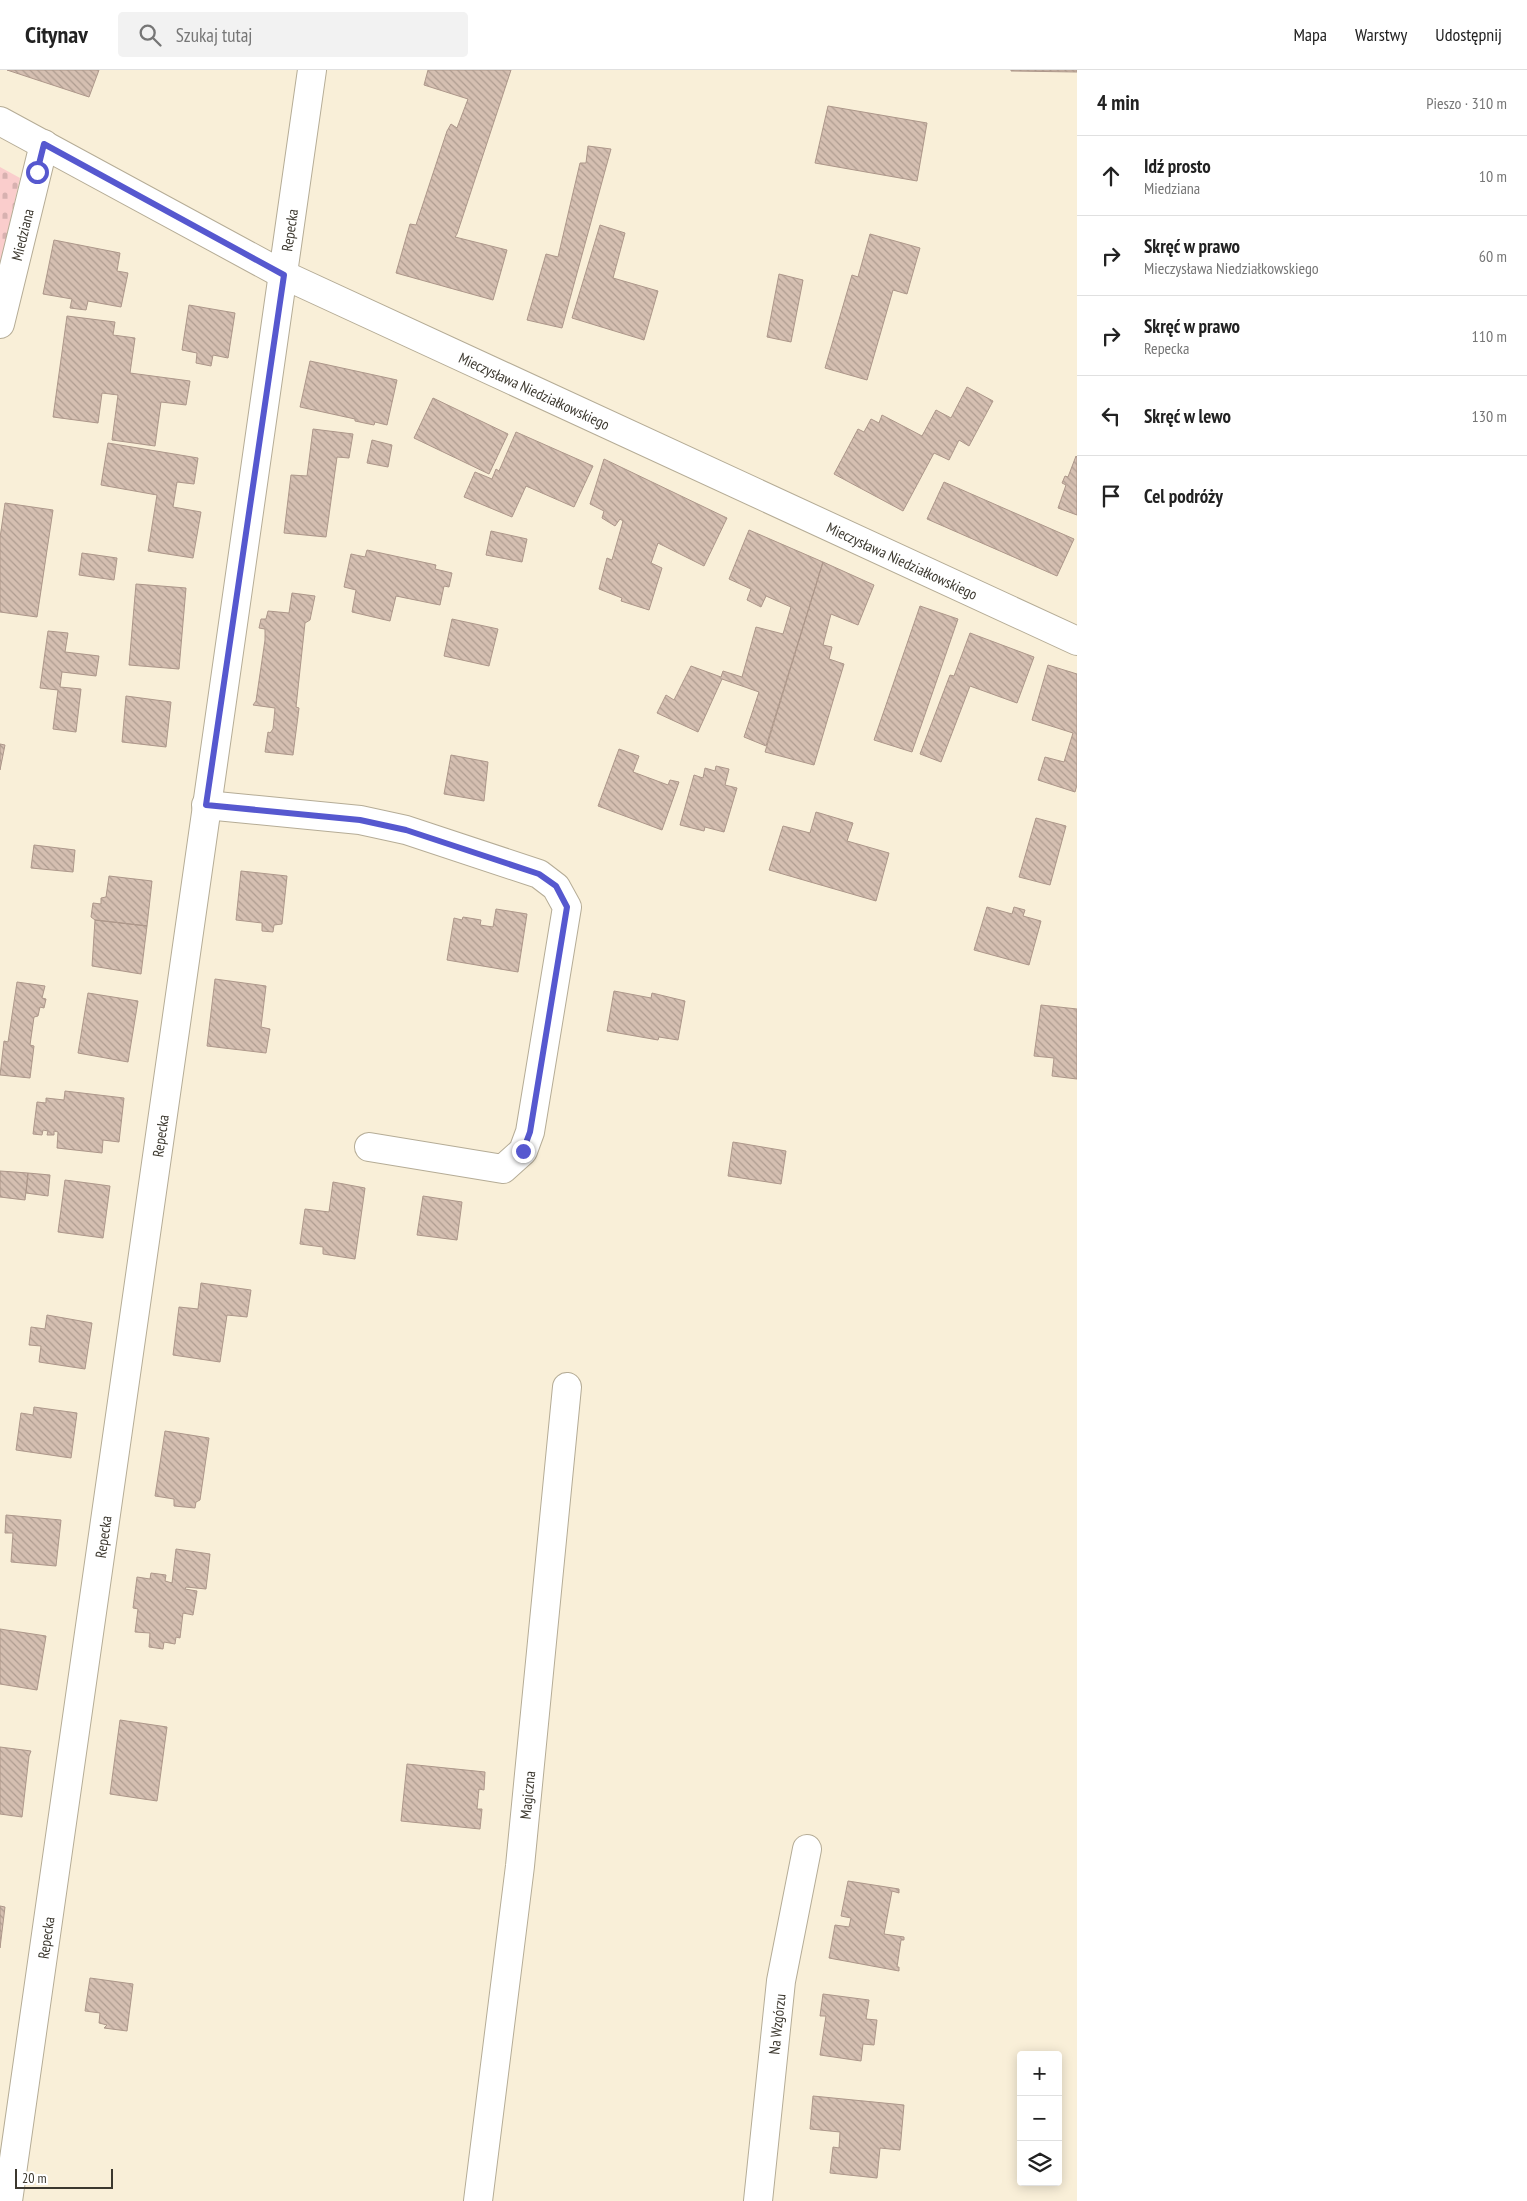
<!DOCTYPE html>
<html lang="pl">
<meta charset="utf-8">
<style>
:root{--surface:#fff;--page:#f2f2f2;--text:#222;--muted:#767676;--line:#e0e0e0}
body{margin:0;font-family:"PT Sans Narrow",sans-serif;background:var(--page);color:var(--text)}
.controls{position:absolute;right:15px;bottom:15px;display:grid;overflow:hidden;border-radius:5px;box-shadow:0 2px 12px #0003}
.controls button{width:45px;height:45px;display:grid;place-items:center;padding:0;border:0;border-bottom:1px solid var(--line);background:var(--surface);color:var(--text);font:25px sans-serif}
.scale{position:absolute;left:15px;bottom:12px;width:98px;box-sizing:border-box;padding-left:5px;border:2px solid #3c382f;border-top:0;font-size:14px;line-height:18px;white-space:nowrap;color:#3c382f;-webkit-text-stroke:4px #fff;paint-order:stroke}
.stop{position:absolute;width:15px;height:15px;margin:-11px;border:4px solid #5658cf;border-radius:50%;background:#fff}
.stop.end{background:#5658cf;border-color:#fff;box-shadow:0 1px 5px #0008}
.list{margin:0;padding:0;list-style:none}
h2{display:flex;justify-content:space-between;align-items:center;height:65px;margin:0;padding:0 20px;font-size:21px}
h2 small{font-size:16px;font-weight:400;color:var(--muted)}
.list li{display:grid;grid-template-columns:32px 1fr auto;gap:15px;align-items:center;box-sizing:border-box;height:80px;padding:0 20px;border-top:1px solid var(--line)}
.list b{display:block;font-size:19px;white-space:nowrap}
.list p{margin:0;font-size:16px;white-space:nowrap;color:var(--muted)}
.list em{font-size:16px;font-style:normal;color:var(--muted)}
.icon{flex:none;width:28px;height:28px;fill:none;stroke:currentColor;stroke-width:2;stroke-linecap:round;stroke-linejoin:round}
.map{position:relative;flex:none;width:1077px;height:2131px;overflow:hidden}
header{display:flex;align-items:center;gap:30px;box-sizing:border-box;height:70px;padding:0 25px;background:var(--surface);border-bottom:1px solid var(--line)}
header strong{font-size:24px}
nav{display:flex;gap:28px;margin-inline-start:auto;font-size:18px}
.search{width:350px;height:45px;background:var(--page);display:flex;align-items:center;gap:12px;box-sizing:border-box;padding:0 18px;border-radius:5px;color:var(--muted);font-size:19px}
main{display:flex}
aside{flex:1;background:var(--surface)}
.map>svg:first-child{display:block}
</style>
<header>
<strong>Citynav</strong>
<div class="search"><svg class="icon" aria-label="search" viewBox="0 0 24 24"><circle cx="10" cy="10" r="6"/><path d="M15 15l6 6"/></svg>Szukaj tutaj</div>
<nav><a>Mapa</a><a>Warstwy</a><a>Udostępnij</a></nav>
</header>
<main>
<div class="map">
<svg width="1077" height="2131" viewBox="0 0 1077 2131">
<defs>
<pattern id="cemetery-stones" width="16" height="16" patternUnits="userSpaceOnUse" patternTransform="scale(1.25)"><rect width="16" height="16" fill="#facdcc"/><path d="M2 7V4a2 2 0 0 1 4 0v3zM10 15v-3a2 2 0 0 1 4 0v3z" fill="#d7b1b0"/></pattern>
<pattern id="building-back-hatch" width="6" height="6" patternUnits="userSpaceOnUse" patternTransform="scale(1.25)"><rect width="6" height="6" fill="#d5bfb1"/><path d="M-1 5l2 2M0 0l6 6M5-1l2 2" fill="none" stroke="#ae9c90"/></pattern>
</defs>
<rect width="100%" height="100%" fill="#f9efd8"/>
<!-- cemetery -->
<path fill="url(#cemetery-stones)" d="M 0,97 L 20,108 L 0,196 Z"/>
<!-- building -->
<path fill="url(#building-back-hatch)" stroke="#ad978a" d="M 7,0 L 99,0 L 89,27 Z
M 428,0 L 511,0 L 457,164 L 455,167 L 507,180 L 493,230 L 396,203 L 410,154 L 416,155 L 447,61 L 451,54 L 457,58 L 468,29 L 424,15 Z
M 1011,0 L 1077,0 L 1077,2 L 1011,1 Z
M 828,36 L 927,53 L 917,111 L 815,93 Z
M 588,76 L 611,79 L 562,258 L 527,250 L 546,184 L 558,187 L 580,93 L 586,93 Z
M 600,155 L 625,163 L 613,208 L 658,221 L 644,270 L 572,248 Z
M 870,164 L 920,178 L 907,224 L 893,220 L 867,310 L 825,298 L 852,205 L 858,207 Z
M 54,170 L 120,183 L 117,201 L 128,203 L 121,237 L 88,231 L 86,240 L 70,238 L 72,229 L 43,224 Z
M 779,204 L 803,210 L 791,272 L 767,267 Z
M 189,235 L 235,243 L 228,288 L 213,285 L 211,296 L 196,293 L 197,283 L 182,280 Z
M 67,246 L 115,252 L 113,265 L 135,268 L 130,303 L 190,311 L 186,335 L 161,332 L 155,376 L 112,370 L 118,325 L 102,323 L 98,353 L 53,347 Z
M 310,291 L 397,310 L 387,355 L 375,352 L 374,355 L 355,351 L 355,349 L 300,337 Z
M 967,317 L 993,331 L 969,376 L 959,370 L 949,390 L 934,383 L 903,441 L 834,404 L 858,359 L 864,362 L 871,349 L 879,353 L 882,345 L 922,366 L 936,340 L 951,348 Z
M 433,328 L 508,364 L 489,404 L 414,368 Z
M 313,359 L 353,364 L 349,388 L 337,387 L 326,467 L 284,463 L 291,405 L 307,406 Z
M 516,362 L 593,396 L 574,437 L 526,416 L 512,447 L 464,427 L 475,402 L 492,409 L 496,399 L 499,401 Z
M 372,370 L 392,375 L 388,397 L 367,393 Z
M 108,373 L 198,388 L 194,414 L 177,412 L 173,437 L 201,442 L 193,488 L 148,481 L 157,425 L 101,415 Z
M 1076,386 L 1077,387 L 1077,445 L 1058,438 L 1066,415 L 1062,413 L 1065,406 L 1068,407 Z
M 604,389 L 727,448 L 704,496 L 658,473 L 651,493 L 662,498 L 649,540 L 621,531 L 622,528 L 599,519 L 607,488 L 612,490 L 623,451 L 620,449 L 615,456 L 602,448 L 604,441 L 590,434 Z
M 944,412 L 1074,469 L 1057,506 L 927,449 Z
M 5,433 L 53,440 L 37,547 L 0,542 L 0,468 Z
M 749,460 L 823,492 L 766,676 L 744,667 L 759,622 L 722,609 L 698,662 L 657,643 L 666,625 L 674,630 L 691,596 L 721,607 L 723,601 L 742,607 L 756,557 L 783,564 L 791,537 L 766,526 L 761,537 L 747,530 L 751,519 L 729,509 Z
M 491,461 L 527,469 L 522,492 L 486,485 Z
M 367,480 L 436,495 L 435,499 L 452,503 L 449,517 L 444,516 L 440,535 L 396,526 L 390,551 L 352,542 L 356,520 L 344,517 L 351,484 L 365,487 Z
M 82,483 L 117,488 L 114,510 L 79,505 Z
M 823,492 L 874,515 L 858,555 L 831,544 L 823,575 L 832,577 L 829,589 L 844,594 L 814,695 L 765,682 Z
M 136,514 L 186,518 L 179,599 L 129,595 Z
M 292,523 L 315,526 L 310,550 L 305,553 L 296,637 L 299,638 L 293,685 L 265,682 L 268,662 L 270,663 L 273,659 L 275,638 L 253,635 L 256,631 L 265,570 L 265,559 L 259,558 L 261,549 L 266,549 L 268,541 L 289,543 Z
M 920,536 L 958,549 L 912,682 L 874,670 Z
M 452,549 L 498,559 L 489,596 L 444,586 Z
M 48,561 L 68,563 L 65,582 L 99,586 L 96,606 L 62,602 L 60,617 L 81,619 L 76,662 L 53,659 L 58,620 L 40,618 Z
M 970,563 L 1034,587 L 1017,633 L 970,616 L 941,692 L 920,684 L 950,605 L 954,606 Z
M 1048,595 L 1077,604 L 1077,715 L 1075,722 L 1038,710 L 1045,687 L 1064,692 L 1073,663 L 1032,650 Z
M 126,626 L 171,632 L 166,677 L 122,672 Z
M 0,674 L 5,675 L 0,700 Z
M 619,679 L 639,686 L 633,702 L 668,715 L 670,710 L 679,712 L 662,760 L 598,736 Z
M 451,685 L 488,692 L 484,731 L 444,724 Z
M 716,696 L 729,699 L 725,715 L 737,718 L 724,762 L 705,757 L 704,761 L 680,755 L 694,705 L 703,708 L 705,698 L 715,701 Z
M 816,742 L 853,753 L 847,771 L 889,783 L 876,831 L 769,800 L 783,756 L 810,763 Z
M 1036,748 L 1066,756 L 1050,815 L 1019,807 Z
M 34,775 L 75,780 L 73,802 L 31,798 Z
M 241,801 L 287,806 L 282,854 L 274,855 L 273,862 L 262,861 L 262,853 L 236,850 Z
M 109,806 L 152,811 L 147,856 L 95,850 L 91,847 L 93,833 L 101,834 L 101,828 L 106,827 Z
M 987,837 L 1012,844 L 1014,837 L 1025,840 L 1023,846 L 1041,851 L 1029,895 L 974,880 Z
M 496,839 L 527,844 L 518,902 L 447,890 L 454,848 L 462,850 L 463,847 L 481,850 L 480,855 L 493,857 Z
M 95,850 L 147,856 L 141,904 L 92,896 Z
M 215,909 L 266,916 L 261,957 L 270,959 L 266,983 L 207,976 Z
M 17,912 L 45,916 L 42,928 L 46,929 L 44,938 L 40,937 L 38,946 L 34,947 L 30,975 L 34,976 L 30,1008 L 0,1005 L 4,971 L 8,972 Z
M 614,921 L 651,928 L 652,923 L 685,931 L 678,970 L 659,967 L 658,970 L 607,961 Z
M 88,923 L 138,931 L 128,992 L 78,983 Z
M 1041,935 L 1077,939 L 1077,1009 L 1052,1006 L 1054,988 L 1034,986 Z
M 65,1021 L 124,1028 L 119,1072 L 103,1070 L 102,1083 L 57,1078 L 58,1062 L 54,1061 L 54,1065 L 47,1065 L 48,1061 L 43,1060 L 42,1065 L 33,1064 L 37,1032 L 46,1033 L 46,1028 L 64,1030 Z
M 733,1072 L 786,1081 L 781,1114 L 728,1106 Z
M 0,1101 L 28,1103 L 25,1130 L 0,1127 Z
M 28,1103 L 50,1105 L 48,1126 L 26,1123 Z
M 65,1110 L 110,1116 L 103,1168 L 58,1162 Z
M 333,1112 L 365,1118 L 355,1189 L 323,1184 L 323,1177 L 300,1174 L 305,1139 L 329,1142 Z
M 423,1126 L 462,1132 L 457,1170 L 417,1165 Z
M 201,1213 L 251,1220 L 247,1247 L 227,1245 L 220,1292 L 173,1285 L 179,1237 L 198,1239 Z
M 47,1245 L 92,1253 L 85,1299 L 39,1292 L 41,1276 L 29,1275 L 31,1257 L 45,1259 Z
M 34,1337 L 77,1343 L 71,1388 L 16,1380 L 21,1343 L 33,1345 Z
M 165,1361 L 209,1368 L 200,1430 L 196,1432 L 195,1438 L 174,1436 L 174,1429 L 155,1426 Z
M 6,1445 L 61,1450 L 56,1496 L 11,1492 L 13,1463 L 5,1463 Z
M 176,1479 L 210,1484 L 206,1519 L 186,1517 L 185,1519 L 197,1521 L 193,1545 L 183,1543 L 180,1568 L 176,1567 L 175,1574 L 164,1572 L 163,1579 L 149,1577 L 150,1563 L 135,1562 L 138,1539 L 133,1538 L 137,1507 L 150,1509 L 151,1503 L 166,1505 L 165,1511 L 172,1513 Z
M 0,1559 L 46,1566 L 37,1620 L 0,1614 Z
M 120,1650 L 167,1657 L 157,1731 L 110,1724 Z
M 0,1677 L 31,1681 L 29,1686 L 22,1747 L 0,1744 Z
M 407,1694 L 485,1702 L 484,1720 L 479,1719 L 477,1739 L 482,1739 L 480,1759 L 401,1751 Z
M 848,1811 L 899,1819 L 899,1823 L 892,1821 L 884,1864 L 904,1867 L 904,1870 L 901,1870 L 897,1897 L 899,1897 L 899,1901 L 829,1888 L 835,1855 L 849,1857 L 851,1848 L 841,1846 Z
M 0,1836 L 5,1837 L 0,1878 Z
M 90,1908 L 133,1914 L 127,1961 L 104,1958 L 107,1955 L 99,1953 L 100,1943 L 85,1941 Z
M 823,1924 L 869,1930 L 866,1949 L 877,1950 L 874,1975 L 863,1974 L 861,1991 L 820,1985 L 826,1946 L 820,1946 Z
M 813,2026 L 904,2035 L 900,2080 L 880,2078 L 877,2108 L 830,2103 L 833,2077 L 839,2078 L 840,2062 L 810,2059 Z"/>
<g fill="none" stroke-linecap="round" stroke-linejoin="round">
<!-- minor casing -->
<g stroke="#b5ac96" stroke-width="30">
<g id="minor">
<path id="s1" d="M 0,51 L 284,205 L 1077,571"/>
<path id="s2" d="M 0,254 L 44,74"/>
<path d="M 206,735 L 360,750 L 406,760 L 539,804 L 556,817 L 567,837 L 530,1062 L 523,1081 L 503,1099 L 369,1077"/>
<path id="s3" d="M 8,2131 L 312,0"/>
<path id="s4" d="M 478,2131 L 520,1796 L 567,1317"/>
<path id="s5" d="M 758,2131 L 781,1911 L 807,1779"/>
</g>
</g>
<!-- minor -->
<use href="#minor" stroke="#fff" stroke-width="28"/>
</g>
<g fill="none" stroke-linecap="round" stroke-linejoin="round">
<!-- route -->
<path stroke="#5658cf" stroke-width="6" d="M 37,102 L 44,74 L 284,205 L 206,735 L 360,750 L 406,760 L 539,804 L 556,816 L 567,837 L 530,1062 L 523,1081"/>
</g>
<g text-anchor="middle" dominant-baseline="central" stroke-width="4" stroke-linejoin="round" paint-order="stroke">
<!-- street labels -->
<g font-size="15" fill="#3c382f" stroke="#fff">
<text stroke="none"><textPath href="#s3" startOffset="1991">Repecka</textPath></text>
<text stroke="none"><textPath href="#s2" startOffset="92">Miedziana</textPath></text>
<text stroke="none"><textPath href="#s1" startOffset="599">Mieczysława Niedziałkowskiego</textPath></text>
<text stroke="none"><textPath href="#s1" startOffset="1004">Mieczysława Niedziałkowskiego</textPath></text>
<text stroke="none"><textPath href="#s3" startOffset="1076">Repecka</textPath></text>
<text stroke="none"><textPath href="#s3" startOffset="671">Repecka</textPath></text>
<text stroke="none"><textPath href="#s4" startOffset="409">Magiczna</textPath></text>
<text stroke="none"><textPath href="#s3" startOffset="266">Repecka</textPath></text>
<text stroke="none"><textPath href="#s5" startOffset="178">Na Wzgórzu</textPath></text>
</g>
</g>
</svg>
<div class="controls">
<button>+</button>
<button>−</button>
<button><svg class="icon" aria-label="layers" viewBox="0 0 24 24"><path d="M12 4l9 5-9 5-9-5zM3 14l9 5 9-5"/></svg></button>
</div>
<div class="scale">20 m</div>
<div class="stop" style="left:37px;top:102px"></div>
<div class="stop end" style="left:523px;top:1081px"></div>
</div>
<aside>
<h2>4 min<small>Pieszo · 310 m</small></h2>
<ul class="list">
<li><svg class="icon" aria-label="ahead" viewBox="0 0 24 24"><path d="M12 20V5M6 11l6-6 6 6"/></svg><div><b>Idź prosto</b><p>Miedziana</p></div><em>10 m</em></li>
<li><svg class="icon" aria-label="right" viewBox="0 0 24 24"><path d="M7 20v-9h11M14 6l5 5-5 5"/></svg><div><b>Skręć w prawo</b><p>Mieczysława Niedziałkowskiego</p></div><em>60 m</em></li>
<li><svg class="icon" aria-label="right" viewBox="0 0 24 24"><path d="M7 20v-9h11M14 6l5 5-5 5"/></svg><div><b>Skręć w prawo</b><p>Repecka</p></div><em>110 m</em></li>
<li><svg class="icon" aria-label="left" viewBox="0 0 24 24"><path d="M17 20v-9H6M10 6l-5 5 5 5"/></svg><div><b>Skręć w lewo</b></div><em>130 m</em></li>
<li><svg class="icon" aria-label="arrive" viewBox="0 0 24 24"><path d="M6 21V4h12l-3 4 3 4H6"/></svg><div><b>Cel podróży</b></div></li>
</ul>
</aside>
</main>
